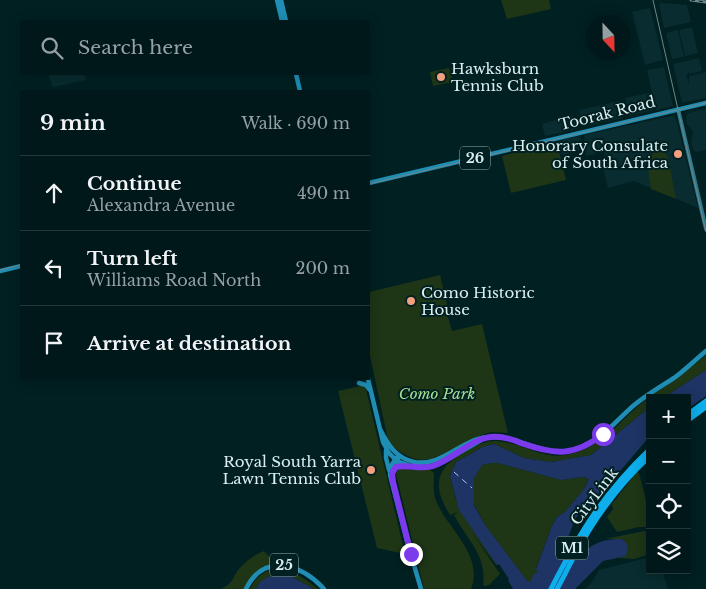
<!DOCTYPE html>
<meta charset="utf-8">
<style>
:root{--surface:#00181a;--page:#0a2123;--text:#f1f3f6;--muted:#95a0a2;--line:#223739}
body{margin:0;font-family:"Libre Baskerville",serif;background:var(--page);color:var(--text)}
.controls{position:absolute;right:15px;bottom:15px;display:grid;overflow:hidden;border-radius:0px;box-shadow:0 2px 12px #0003}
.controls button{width:45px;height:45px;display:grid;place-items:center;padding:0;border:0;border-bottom:1px solid var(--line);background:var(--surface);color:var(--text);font:25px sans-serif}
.compass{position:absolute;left:586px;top:15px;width:45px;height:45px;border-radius:50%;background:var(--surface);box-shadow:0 2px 12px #0003;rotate:158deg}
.stop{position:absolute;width:15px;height:15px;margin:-11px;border:4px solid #7c3aed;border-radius:50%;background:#fff}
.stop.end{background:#7c3aed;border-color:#fff;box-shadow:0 1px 5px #0008}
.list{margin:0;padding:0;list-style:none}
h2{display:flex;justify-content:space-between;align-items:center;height:65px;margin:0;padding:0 20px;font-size:21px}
h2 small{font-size:16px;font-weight:400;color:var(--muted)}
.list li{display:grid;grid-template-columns:32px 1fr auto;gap:15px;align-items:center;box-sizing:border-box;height:75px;padding:0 20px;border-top:1px solid var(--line)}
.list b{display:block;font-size:19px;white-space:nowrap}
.list p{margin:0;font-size:16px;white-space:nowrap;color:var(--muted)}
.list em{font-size:16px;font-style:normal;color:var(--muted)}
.icon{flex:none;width:28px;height:28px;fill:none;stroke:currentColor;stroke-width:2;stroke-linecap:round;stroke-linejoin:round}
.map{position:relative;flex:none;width:706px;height:589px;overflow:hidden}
.search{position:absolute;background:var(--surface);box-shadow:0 2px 12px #0003;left:20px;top:20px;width:350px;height:55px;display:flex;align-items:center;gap:12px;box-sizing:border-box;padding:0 18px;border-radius:0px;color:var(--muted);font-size:19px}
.panel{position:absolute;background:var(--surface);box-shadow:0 2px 12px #0003;left:20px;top:90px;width:350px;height:290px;border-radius:0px}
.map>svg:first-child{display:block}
</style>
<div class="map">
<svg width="706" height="589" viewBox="0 0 706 589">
<rect width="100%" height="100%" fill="#002022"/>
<!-- built -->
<path fill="#082c2f" d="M 662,3 L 687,5 L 691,22 L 664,28 L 659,4 Z
M 650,8 L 663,60 L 645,65 L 632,12 Z
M 692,27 L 698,53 L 685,56 L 679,30 Z
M 678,30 L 684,57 L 672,59 L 666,33 Z
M 699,58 L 702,71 L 689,74 L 688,70 L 688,74 L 686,75 L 689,84 L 689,76 L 706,72 L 706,98 L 682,103 L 673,64 Z
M 664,67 L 673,106 L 656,110 L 647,70 Z
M 48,74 L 84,74 L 86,80 L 54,87 L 52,86 Z
M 649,93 L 653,110 L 629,116 L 625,98 Z
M 619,101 L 623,118 L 583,127 L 579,110 Z
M 706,109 L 706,150 L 696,152 L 693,149 L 691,142 L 693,131 L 687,124 L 686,116 L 688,113 Z
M 573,115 L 577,129 L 545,136 L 542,124 Z
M 675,115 L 698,208 L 634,181 L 608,188 L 602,164 L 609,163 L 609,159 L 602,152 L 586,156 L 584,135 Z
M 580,136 L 583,149 L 562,155 L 558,141 Z
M 650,557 L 650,570 L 662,570 L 668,589 L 585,589 L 591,583 L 599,570 Z"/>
<!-- green -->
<path fill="#1e3516" d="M 501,0 L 549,0 L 551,9 L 507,19 Z
M 449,68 L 453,82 L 433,86 L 430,72 Z
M 557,143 L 566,180 L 511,193 L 502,156 Z
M 662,149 L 668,157 L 676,199 L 651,189 C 649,174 642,154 662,149 Z
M 440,275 L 447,305 L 444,308 L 445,316 L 448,317 L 452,331 L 482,324 L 508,433 C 501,433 494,431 488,433 C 466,438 438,465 416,459 C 406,457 398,449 389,445 L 369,351 L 369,292 Z
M 706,355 L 706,370 L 663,398 L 650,398 L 650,407 L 591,455 L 551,462 L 524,458 L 494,444 L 483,447 L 456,462 L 450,476 L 456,500 L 499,564 L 496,565 L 472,532 L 500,574 L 489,585 L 485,586 L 483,585 C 487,555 467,540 454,515 L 458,512 L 450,515 C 433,488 434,469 463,453 C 473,447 483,441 495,441 C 529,443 545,466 583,450 C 607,440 622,419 642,403 C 654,393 667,386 679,377 C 688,370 697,362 706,355 Z
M 365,385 L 405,554 L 377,548 L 338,391 Z
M 492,463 L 498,463 L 561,480 L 584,477 L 589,478 L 584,489 L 565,512 L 557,517 L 552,526 L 536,568 L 539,571 L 530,582 L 528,583 L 485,525 L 474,504 L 474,478 L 481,465 Z
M 401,468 L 412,470 L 429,469 L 434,473 C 434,483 432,493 437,503 C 449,530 484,556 471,589 L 424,589 L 396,474 L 398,470 Z
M 637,472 L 639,473 L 650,516 L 650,527 L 639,527 L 617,532 L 607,517 L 613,509 L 612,504 Z
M 644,531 L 649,533 L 650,535 L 650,554 L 634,559 L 618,558 L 626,555 L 627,545 L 622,539 L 605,539 Z
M 264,551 L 278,565 L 264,569 L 246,589 L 221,589 C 235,582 231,579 239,569 C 246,561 254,555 264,551 Z
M 270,570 C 292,570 301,575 318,589 L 314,589 L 290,576 L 282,574 L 258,584 L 256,589 L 250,589 C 254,580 260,574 270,570 Z"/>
<!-- water -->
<path fill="#1e3465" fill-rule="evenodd" d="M 706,370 L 706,396 L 687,409 L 687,398 L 663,398 Z
M 650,407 L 650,436 L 615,477 L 604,485 L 589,509 L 580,513 L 575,519 L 563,551 L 576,558 C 593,544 600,539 622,539 L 628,545 L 626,556 L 603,561 L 575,589 L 513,589 L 508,580 L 509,579 L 499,564 L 497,565 L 459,510 L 450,476 L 456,462 L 483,447 L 494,444 L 524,458 L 551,462 L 591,455 ZM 492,463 L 498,463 L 561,480 L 584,477 L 589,479 L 584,489 L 565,512 L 557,517 L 552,526 L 536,569 L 538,572 L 534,574 L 530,582 L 528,582 L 485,525 L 474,505 L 474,478 L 482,465 Z
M 282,574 L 290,576 L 314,589 L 256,589 C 260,578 272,575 282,574 Z"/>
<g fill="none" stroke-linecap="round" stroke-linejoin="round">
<!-- ferry -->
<path stroke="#aec6f6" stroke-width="1" stroke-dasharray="6 5" stroke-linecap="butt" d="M 454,472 L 472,488"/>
<!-- secondary -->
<path stroke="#2f778a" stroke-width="4" d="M 678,109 L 706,229"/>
<!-- primary -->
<path stroke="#208eb4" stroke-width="4.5" d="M 277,0 L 282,21
M 281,0 L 286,21
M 296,74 L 300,91
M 369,183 L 706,103
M 0,271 L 21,266
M 368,379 L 383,442 L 389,453 L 397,461 L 413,467 L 430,467 L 443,462 L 481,440
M 359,383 L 366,385 L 370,390
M 380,429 C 388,445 396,458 414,462 C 443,467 461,439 488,437 C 524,435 546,463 584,446 C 604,437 617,420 633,406 C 646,395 660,387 674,378 C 685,370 695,360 706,351
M 386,450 L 386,458 L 389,470
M 396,458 L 390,468 L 390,475 L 407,541 L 421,589
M 392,475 L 398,459
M 246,589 C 264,552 302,564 324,589"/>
<!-- motorway -->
<path stroke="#0daeeb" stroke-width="5" d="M 687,415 L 706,401
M 687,421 L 706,407
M 551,589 C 580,532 603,494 650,449
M 557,589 C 564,577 570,563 577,551 C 596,516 621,483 650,456"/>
<!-- tram -->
<path stroke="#6d8688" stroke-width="1" d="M 653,0 L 706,232
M 369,184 L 706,103
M 0,270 L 21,265"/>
<!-- rail casing -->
<g stroke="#6d8688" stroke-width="3">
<path id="rail" d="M 691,0 L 706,2"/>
</g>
<!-- rail -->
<use href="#rail" stroke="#002022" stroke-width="1" stroke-dasharray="4" stroke-linecap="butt"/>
</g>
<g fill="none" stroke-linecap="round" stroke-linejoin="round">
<!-- route -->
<path stroke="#7c3aed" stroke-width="6" d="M 411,554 L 393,482 L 392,473 L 396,467 C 408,464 421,470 433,466 C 454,459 470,439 491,437 C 502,436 512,439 521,443 C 555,455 574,457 603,434"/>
</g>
<!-- markers -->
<g fill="#f2a07f" stroke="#002022" stroke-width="2">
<circle cx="441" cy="77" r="5"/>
<circle cx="678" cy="154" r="5"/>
<circle cx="411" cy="301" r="5"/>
<circle cx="371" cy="470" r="5"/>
</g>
<g text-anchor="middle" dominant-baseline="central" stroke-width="4" stroke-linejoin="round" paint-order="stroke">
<!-- shield labels -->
<g fill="#002022" stroke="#99b0b1" stroke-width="1">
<rect x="460" y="146.5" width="30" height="23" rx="4"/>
<rect x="556" y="536.5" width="32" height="23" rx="4"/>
<rect x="270" y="553.5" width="28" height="23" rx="4"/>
</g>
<g font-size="14" font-weight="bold" fill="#dbedee">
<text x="475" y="158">26</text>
<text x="572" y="548">M1</text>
<text x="284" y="565">25</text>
</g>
<!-- poi labels -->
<g font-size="15" fill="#dbedee" stroke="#002022" text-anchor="start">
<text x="451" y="68">Hawksburn<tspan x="451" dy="17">Tennis Club</tspan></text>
<text x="668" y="145" text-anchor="end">Honorary Consulate<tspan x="668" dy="17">of South Africa</tspan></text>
<text x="421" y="292">Como Historic<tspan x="421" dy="17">House</tspan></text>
<text x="361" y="461" text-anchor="end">Royal South Yarra<tspan x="361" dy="17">Lawn Tennis Club</tspan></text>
</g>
<!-- street labels -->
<g font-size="15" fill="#dbedee" stroke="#002022">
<text transform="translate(607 113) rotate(-14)">Toorak Road</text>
<text transform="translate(594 496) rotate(-53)">CityLink</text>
</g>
<!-- park labels -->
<g font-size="15" font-style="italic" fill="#a5df91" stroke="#002022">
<text x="437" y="393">Como Park</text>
</g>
</g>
</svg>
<div class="controls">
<button>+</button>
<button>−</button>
<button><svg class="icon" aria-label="locate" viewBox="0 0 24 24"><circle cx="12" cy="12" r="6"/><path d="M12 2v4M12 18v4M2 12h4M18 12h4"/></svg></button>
<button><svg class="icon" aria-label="layers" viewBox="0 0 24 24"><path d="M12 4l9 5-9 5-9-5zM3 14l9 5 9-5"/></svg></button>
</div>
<svg class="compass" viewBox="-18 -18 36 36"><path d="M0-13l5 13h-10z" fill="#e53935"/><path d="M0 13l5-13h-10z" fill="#95a0a2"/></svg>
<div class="stop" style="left:603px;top:434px"></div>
<div class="stop end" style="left:411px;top:554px"></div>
<div class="search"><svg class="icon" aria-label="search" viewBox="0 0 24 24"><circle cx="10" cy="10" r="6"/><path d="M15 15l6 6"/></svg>Search here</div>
<section class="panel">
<h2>9 min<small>Walk · 690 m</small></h2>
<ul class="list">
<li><svg class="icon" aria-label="ahead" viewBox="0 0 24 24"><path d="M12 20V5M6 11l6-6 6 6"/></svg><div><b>Continue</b><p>Alexandra Avenue</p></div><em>490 m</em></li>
<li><svg class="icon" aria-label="left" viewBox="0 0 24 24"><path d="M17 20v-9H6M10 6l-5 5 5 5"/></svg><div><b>Turn left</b><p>Williams Road North</p></div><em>200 m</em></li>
<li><svg class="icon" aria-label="arrive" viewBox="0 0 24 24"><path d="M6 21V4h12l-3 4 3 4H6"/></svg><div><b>Arrive at destination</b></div></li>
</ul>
</section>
</div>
